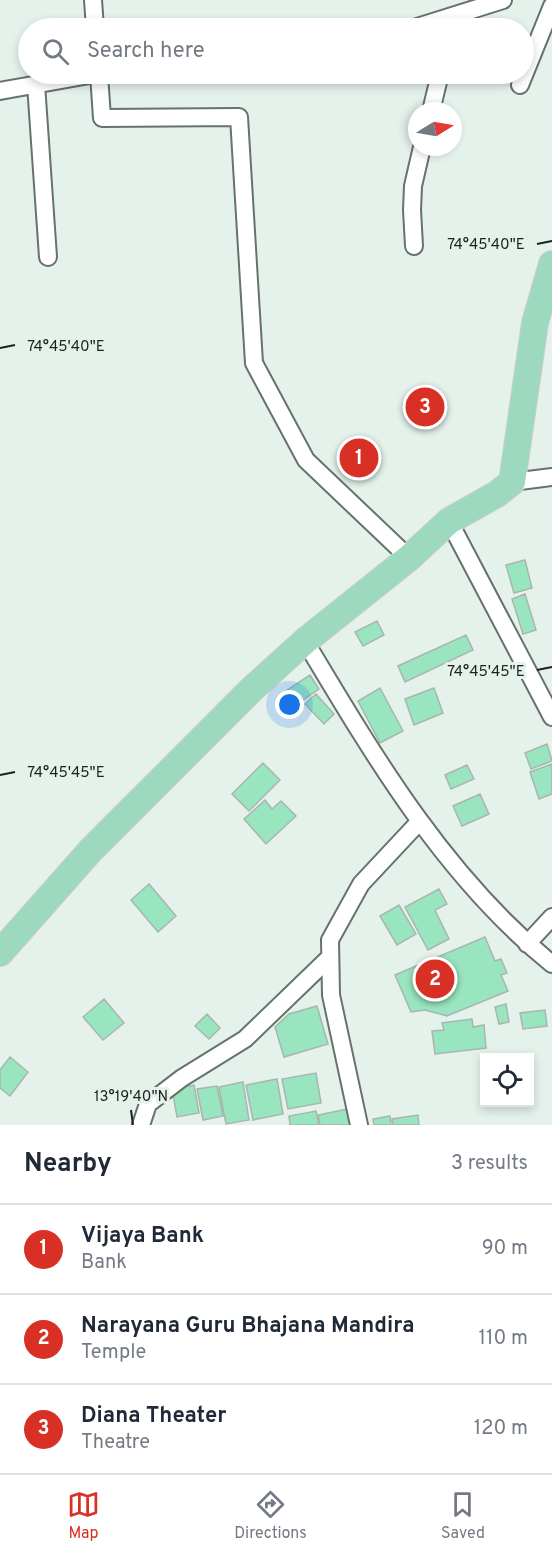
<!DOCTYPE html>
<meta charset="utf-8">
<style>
:root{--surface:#fff;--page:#f2f2f3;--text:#1f2937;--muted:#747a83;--line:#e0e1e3;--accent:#d93025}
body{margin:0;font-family:Overpass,sans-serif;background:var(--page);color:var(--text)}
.controls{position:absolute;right:18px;bottom:18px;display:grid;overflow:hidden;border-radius:0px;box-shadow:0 3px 9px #0003}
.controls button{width:54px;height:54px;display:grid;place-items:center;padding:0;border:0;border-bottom:2px solid var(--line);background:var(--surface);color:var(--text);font:30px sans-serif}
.compass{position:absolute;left:408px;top:102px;width:54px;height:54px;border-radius:50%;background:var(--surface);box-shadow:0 3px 9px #0003;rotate:79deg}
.you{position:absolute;left:290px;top:705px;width:21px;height:21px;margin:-15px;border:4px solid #fff;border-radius:50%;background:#1a73e8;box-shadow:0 0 0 9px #1a73e833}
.badge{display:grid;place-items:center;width:39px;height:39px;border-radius:50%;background:var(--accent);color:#fff;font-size:20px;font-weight:700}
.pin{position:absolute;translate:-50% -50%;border:3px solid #fff;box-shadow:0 2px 6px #0006}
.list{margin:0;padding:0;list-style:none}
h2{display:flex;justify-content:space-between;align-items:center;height:78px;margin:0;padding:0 24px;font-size:26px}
h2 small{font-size:20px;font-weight:400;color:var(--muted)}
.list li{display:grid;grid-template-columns:39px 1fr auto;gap:18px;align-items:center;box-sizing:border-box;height:90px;padding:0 24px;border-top:2px solid var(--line)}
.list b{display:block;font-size:22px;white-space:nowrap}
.list p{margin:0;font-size:20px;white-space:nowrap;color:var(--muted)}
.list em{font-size:20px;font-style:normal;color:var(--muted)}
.icon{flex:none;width:33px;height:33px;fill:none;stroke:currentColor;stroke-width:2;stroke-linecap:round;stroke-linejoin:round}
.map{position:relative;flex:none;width:552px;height:1125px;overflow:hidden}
.search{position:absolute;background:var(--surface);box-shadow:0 3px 9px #0003;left:18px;right:18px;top:18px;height:66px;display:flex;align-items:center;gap:15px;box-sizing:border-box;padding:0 21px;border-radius:33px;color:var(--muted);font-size:22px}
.sheet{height:348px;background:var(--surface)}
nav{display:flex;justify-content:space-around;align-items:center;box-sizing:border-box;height:84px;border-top:2px solid var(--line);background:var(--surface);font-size:16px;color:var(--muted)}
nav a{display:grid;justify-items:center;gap:3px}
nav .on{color:var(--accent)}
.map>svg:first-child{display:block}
</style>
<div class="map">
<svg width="552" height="1125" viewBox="0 0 552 1125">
<rect width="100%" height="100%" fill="#e5f2eb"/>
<!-- building -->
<path fill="#98e5c0" stroke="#a9b6af" stroke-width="1.5" d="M 525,560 L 532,588 L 514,593 L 506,565 Z
M 525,594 L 536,630 L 523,634 L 512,599 Z
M 377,621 L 384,635 L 363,646 L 355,632 Z
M 466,635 L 473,650 L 405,682 L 398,666 Z
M 310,675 L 319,689 L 294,706 L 284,692 Z
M 380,688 L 403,731 L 380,743 L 358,701 Z
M 434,688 L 443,713 L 414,725 L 405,699 Z
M 316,694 L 334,714 L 324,724 L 305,704 Z
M 547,744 L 552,761 L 531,769 L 525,753 Z
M 263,763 L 280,780 L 249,811 L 232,794 Z
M 552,764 L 552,794 L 539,799 L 530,772 Z
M 467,765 L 474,779 L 451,789 L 445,775 Z
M 480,794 L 489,814 L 462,826 L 453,806 Z
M 265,800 L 272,809 L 281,801 L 296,816 L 266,844 L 244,819 Z
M 149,884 L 176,916 L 158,932 L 131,900 Z
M 439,889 L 447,904 L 435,910 L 449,939 L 428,950 L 405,907 Z
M 399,905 L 416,934 L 397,945 L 380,916 Z
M 485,937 L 495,961 L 501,959 L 507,973 L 501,975 L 508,991 L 447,1016 L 425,1010 L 411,1012 L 395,975 Z
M 104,999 L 124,1023 L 103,1040 L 83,1017 Z
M 506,1004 L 509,1022 L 499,1024 L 495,1007 Z
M 317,1006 L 328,1044 L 284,1057 L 275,1027 L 289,1014 Z
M 545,1010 L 547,1026 L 523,1029 L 520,1013 Z
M 207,1014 L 220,1028 L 209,1039 L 195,1026 Z
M 472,1019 L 473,1027 L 484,1025 L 486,1048 L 435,1054 L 432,1031 L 444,1030 L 442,1023 Z
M 10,1057 L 28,1072 L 10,1096 L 0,1088 L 0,1070 Z
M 316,1073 L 321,1103 L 288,1109 L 282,1079 Z
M 277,1079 L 283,1114 L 253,1120 L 246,1085 Z
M 243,1082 L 249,1120 L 226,1124 L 219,1087 Z
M 194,1085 L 199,1113 L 177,1117 L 172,1089 Z
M 217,1086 L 223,1116 L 203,1120 L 197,1089 Z
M 353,1108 L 356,1125 L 320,1125 L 318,1115 Z
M 316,1111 L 319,1125 L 290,1125 L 289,1116 Z
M 418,1115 L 419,1125 L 393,1125 L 392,1119 Z
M 390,1116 L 391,1125 L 374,1125 L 373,1119 Z"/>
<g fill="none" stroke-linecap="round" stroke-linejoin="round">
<!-- minor casing -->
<g stroke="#66726c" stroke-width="20">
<path id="minor" d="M 93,0 L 95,28
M 414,28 L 503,0
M 99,74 L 102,118 L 239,117 L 254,363 L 306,460 L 409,558
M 36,84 L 48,257
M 520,85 L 552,6
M 0,91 L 95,74
M 431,111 L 440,74
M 414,246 L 412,210 L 413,186 L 422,147
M 512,482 L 552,477
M 449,521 L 552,717
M 305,641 C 375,758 445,877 552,964
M 527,944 L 552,917
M 141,1125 L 148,1104 L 182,1078 L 245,1039 L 330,957
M 359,1125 L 331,995 L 330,940 L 361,884 L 419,822"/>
</g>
<!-- primary casing -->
<g stroke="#cdcece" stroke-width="28">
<path id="primary" d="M 0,953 L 91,850 L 251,690 L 305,641 L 409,558 L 449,521 L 497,494 L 512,482 L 535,323 L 552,264"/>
</g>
<!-- minor -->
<use href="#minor" stroke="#fff" stroke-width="16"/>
<!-- primary -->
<use href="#primary" stroke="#9cd9bf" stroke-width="26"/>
</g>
<!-- ticks -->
<path fill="none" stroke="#1d221f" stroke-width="2" d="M 537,244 L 552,241M 0,348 L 15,345M 537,670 L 552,667M 0,775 L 15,772M 131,1110 L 133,1125"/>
<g font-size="15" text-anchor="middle" fill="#1d221f" stroke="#e5f2eb" stroke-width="6" stroke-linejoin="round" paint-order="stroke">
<text x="486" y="249">74°45'40"E</text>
<text x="66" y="351">74°45'40"E</text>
<text x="486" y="676">74°45'45"E</text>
<text x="66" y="777">74°45'45"E</text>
<text x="131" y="1101">13°19'40"N</text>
</g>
</svg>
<div class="controls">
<button><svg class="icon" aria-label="locate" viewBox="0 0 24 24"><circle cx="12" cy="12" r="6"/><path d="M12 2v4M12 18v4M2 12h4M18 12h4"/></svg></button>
</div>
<svg class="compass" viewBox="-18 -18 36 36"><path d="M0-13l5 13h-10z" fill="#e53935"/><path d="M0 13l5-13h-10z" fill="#747a83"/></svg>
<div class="you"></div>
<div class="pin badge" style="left:359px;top:458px">1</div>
<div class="pin badge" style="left:435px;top:979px">2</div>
<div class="pin badge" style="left:425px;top:407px">3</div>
<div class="search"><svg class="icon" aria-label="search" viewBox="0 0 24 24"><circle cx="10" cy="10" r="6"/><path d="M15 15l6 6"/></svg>Search here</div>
</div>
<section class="sheet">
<h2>Nearby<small>3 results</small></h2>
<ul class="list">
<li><span class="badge">1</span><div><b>Vijaya Bank</b><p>Bank</p></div><em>90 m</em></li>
<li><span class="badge">2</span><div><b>Narayana Guru Bhajana Mandira</b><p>Temple</p></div><em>110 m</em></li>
<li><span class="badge">3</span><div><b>Diana Theater</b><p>Theatre</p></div><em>120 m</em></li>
</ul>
</section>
<nav>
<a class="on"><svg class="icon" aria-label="map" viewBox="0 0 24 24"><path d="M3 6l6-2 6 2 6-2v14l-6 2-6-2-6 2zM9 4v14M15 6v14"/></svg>Map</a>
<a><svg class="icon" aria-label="directions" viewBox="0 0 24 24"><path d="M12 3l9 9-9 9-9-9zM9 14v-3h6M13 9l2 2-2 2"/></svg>Directions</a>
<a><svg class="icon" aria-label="saved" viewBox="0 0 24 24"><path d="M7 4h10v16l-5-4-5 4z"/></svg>Saved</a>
</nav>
